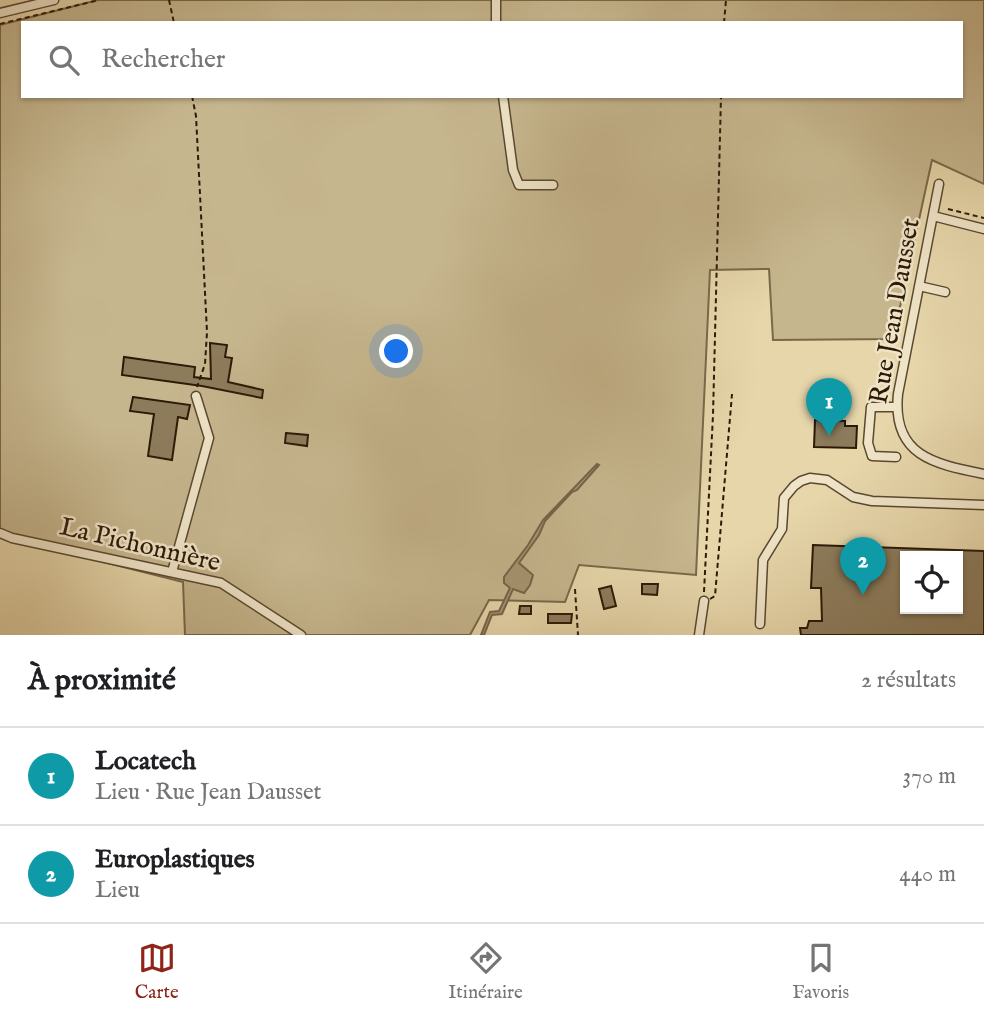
<!DOCTYPE html>
<html lang="fr">
<meta charset="utf-8">
<style>
:root{--surface:#fff;--page:#f2f2f2;--text:#202124;--muted:#757577;--line:#e0e0e0;--accent:#8f2418}
body{margin:0;font-family:"IM FELL English",serif;background:var(--page);color:var(--text)}
.controls{position:absolute;right:21px;bottom:21px;display:grid;overflow:hidden;border-radius:0px;box-shadow:0 2px 5px #0004}
.controls button{width:63px;height:63px;display:grid;place-items:center;padding:0;border:0;border-bottom:2px solid var(--line);background:var(--surface);color:var(--text);font:35px sans-serif}
.you{position:absolute;left:397px;top:352px;width:24px;height:24px;margin:-18px;border:5px solid #fff;border-radius:50%;background:#1a73e8;box-shadow:0 0 0 10px #1a73e833}
.badge{display:grid;place-items:center;width:46px;height:46px;border-radius:50%;background:var(--accent);color:#fff;font-size:23px;font-weight:700}
.pin{position:absolute;translate:-50% -58px;filter:drop-shadow(0 2px 4px #0008)}
.pin::after{content:'';position:absolute;top:37px;width:24px;height:21px;background:inherit;clip-path:polygon(0 0,100% 0,50% 100%)}
.list{margin:0;padding:0;list-style:none}
h2{display:flex;justify-content:space-between;align-items:center;height:91px;margin:0;padding:0 28px;font-size:30px}
h2 small{font-size:23px;font-weight:400;color:var(--muted)}
.list li{display:grid;grid-template-columns:46px 1fr auto;gap:21px;align-items:center;box-sizing:border-box;height:98px;padding:0 28px;border-top:2px solid var(--line)}
.list b{display:block;font-size:26px;white-space:nowrap}
.list p{margin:0;font-size:23px;white-space:nowrap;color:var(--muted)}
.list em{font-size:23px;font-style:normal;color:var(--muted)}
.icon{flex:none;width:38px;height:38px;fill:none;stroke:currentColor;stroke-width:2;stroke-linecap:round;stroke-linejoin:round}
.map{position:relative;flex:none;width:984px;height:635px;overflow:hidden}
.search{position:absolute;background:var(--surface);box-shadow:0 2px 5px #0004;left:21px;right:21px;top:21px;height:77px;display:flex;align-items:center;gap:18px;box-sizing:border-box;padding:0 24px;border-radius:0px;color:var(--muted);font-size:26px}
.sheet{height:287px;background:var(--surface)}
nav{display:flex;justify-content:space-around;align-items:center;box-sizing:border-box;height:98px;border-top:2px solid var(--line);background:var(--surface);font-size:19px;color:var(--muted)}
nav a{display:grid;justify-items:center;gap:4px}
nav .on{color:var(--accent)}
.map>svg:first-child{display:block}
</style>
<div class="map">
<svg width="984" height="635" viewBox="0 0 984 635">
<rect width="100%" height="100%" fill="#e6d6aa"/>
<filter id="stains"><feTurbulence type="fractalNoise" baseFrequency=".00286" numOctaves="4"/><feColorMatrix values="0 0 0 0 .2 0 0 0 0 .09 0 0 0 0 .02 0 0 0 .5 -.17"/></filter>
<radialGradient id="worn" r=".72"><stop offset=".6" stop-color="#630" stop-opacity="0"/><stop offset="1" stop-color="#630" stop-opacity=".3"/></radialGradient>
<!-- green -->
<path fill="#c6b68e" stroke="#79684a" stroke-width="2" fill-rule="evenodd" d="M 98,0 L 984,0 L 984,184 L 932,160 L 893,339 L 773,340 L 769,269 L 710,270 L 696,575 L 579,565 L 565,602 L 489,600 L 470,635 L 185,635 L 183,582 L 0,536 L 0,25 ZM 23,23 L 961,23 L 961,96 L 23,96 Z"/>
<!-- water -->
<path fill="#a79673" stroke="#766448" stroke-width="2" d="M 597,464 L 599,465 L 577,490 L 572,492 L 545,521 L 539,535 L 519,563 L 533,575 L 530,585 L 524,593 L 513,589 L 502,614 L 492,615 L 484,635 L 481,635 L 490,612 L 499,611 L 510,588 L 504,583 L 504,577 L 528,545 L 543,520 Z"/>
<!-- building -->
<path fill="#8d7c5c" stroke="#2c1a07" stroke-width="2" fill-rule="evenodd" d="M 210,343 L 227,345 L 225,357 L 232,358 L 228,382 L 263,390 L 262,398 L 202,386 L 122,375 L 124,357 L 195,367 L 194,377 L 211,379 Z
M 133,397 L 190,405 L 187,419 L 178,417 L 172,460 L 148,456 L 154,414 L 130,411 Z
M 815,420 L 845,421 L 845,426 L 857,426 L 856,448 L 814,447 Z
M 286,433 L 308,435 L 307,446 L 285,443 Z
M 813,545 L 984,551 L 984,635 L 801,635 L 800,628 L 807,628 L 809,621 L 822,621 L 821,588 L 811,588 ZM 905,556 L 958,556 L 958,609 L 905,609 Z
M 642,584 L 658,584 L 657,595 L 642,594 Z
M 611,586 L 616,606 L 604,609 L 599,589 Z
M 520,606 L 531,606 L 531,614 L 519,614 Z
M 548,614 L 572,614 L 571,623 L 548,623 Z"/>
<g fill="none" stroke-linecap="round" stroke-linejoin="round">
<!-- minor casing -->
<g stroke="#5a4930" stroke-width="11">
<path id="minor" d="M 496,0 L 496,23
M 0,13 L 54,0
M 503,96 L 513,170 L 519,185 L 553,185
M 939,184 L 898,394 C 892,456 934,464 984,474
M 933,216 L 984,229
M 919,286 L 945,292
M 896,457 L 872,456 L 868,443 L 871,407 L 897,407
M 0,533 L 12,538 L 221,583 L 301,635
M 172,572 L 209,438 L 196,396
M 760,624 L 763,560 L 782,529 L 784,498 L 794,486 L 801,481 L 810,478 L 827,480 L 853,497 L 872,501 L 984,505
M 699,635 L 704,601"/>
</g>
<!-- path -->
<path stroke="#2c1a07" stroke-width="2" stroke-dasharray="5 3.5" stroke-linecap="butt" d="M 169,0 L 174,23
M 724,23 L 726,0
M 0,24 L 99,0
M 192,96 L 196,116 L 207,332 L 205,364 L 197,387
M 948,209 L 984,218
M 575,589 L 578,635
M 704,592 L 713,415 L 721,96
M 710,599 L 715,596 L 732,394"/>
<!-- minor -->
<use href="#minor" stroke="#efe4c8" stroke-width="8"/>
</g>
<g text-anchor="middle" dominant-baseline="central" stroke-width="5" stroke-linejoin="round" paint-order="stroke">
<!-- street labels -->
<g font-size="26" fill="#2c1a07" stroke="#efe4c8">
<text transform="translate(895 311) rotate(-80)">Rue Jean Dausset</text>
<text transform="translate(140 545) rotate(13)">La Pichonnière</text>
</g>
</g>
<rect width="100%" height="100%" filter="url(#stains)"/>
<rect width="100%" height="100%" fill="url(#worn)"/>
</svg>
<div class="controls">
<button><svg class="icon" aria-label="locate" viewBox="0 0 24 24"><circle cx="12" cy="12" r="6"/><path d="M12 2v4M12 18v4M2 12h4M18 12h4"/></svg></button>
</div>
<div class="you"></div>
<div class="pin badge" style="left:829px;top:436px;background:#0f9aa8">1</div>
<div class="pin badge" style="left:863px;top:595px;background:#0f9aa8">2</div>
<div class="search"><svg class="icon" aria-label="search" viewBox="0 0 24 24"><circle cx="10" cy="10" r="6"/><path d="M15 15l6 6"/></svg>Rechercher</div>
</div>
<section class="sheet">
<h2>À proximité<small>2 résultats</small></h2>
<ul class="list">
<li><span class="badge" style="background:#0f9aa8">1</span><div><b>Locatech</b><p>Lieu · Rue Jean Dausset</p></div><em>370 m</em></li>
<li><span class="badge" style="background:#0f9aa8">2</span><div><b>Europlastiques</b><p>Lieu</p></div><em>440 m</em></li>
</ul>
</section>
<nav>
<a class="on"><svg class="icon" aria-label="map" viewBox="0 0 24 24"><path d="M3 6l6-2 6 2 6-2v14l-6 2-6-2-6 2zM9 4v14M15 6v14"/></svg>Carte</a>
<a><svg class="icon" aria-label="directions" viewBox="0 0 24 24"><path d="M12 3l9 9-9 9-9-9zM9 14v-3h6M13 9l2 2-2 2"/></svg>Itinéraire</a>
<a><svg class="icon" aria-label="saved" viewBox="0 0 24 24"><path d="M7 4h10v16l-5-4-5 4z"/></svg>Favoris</a>
</nav>
